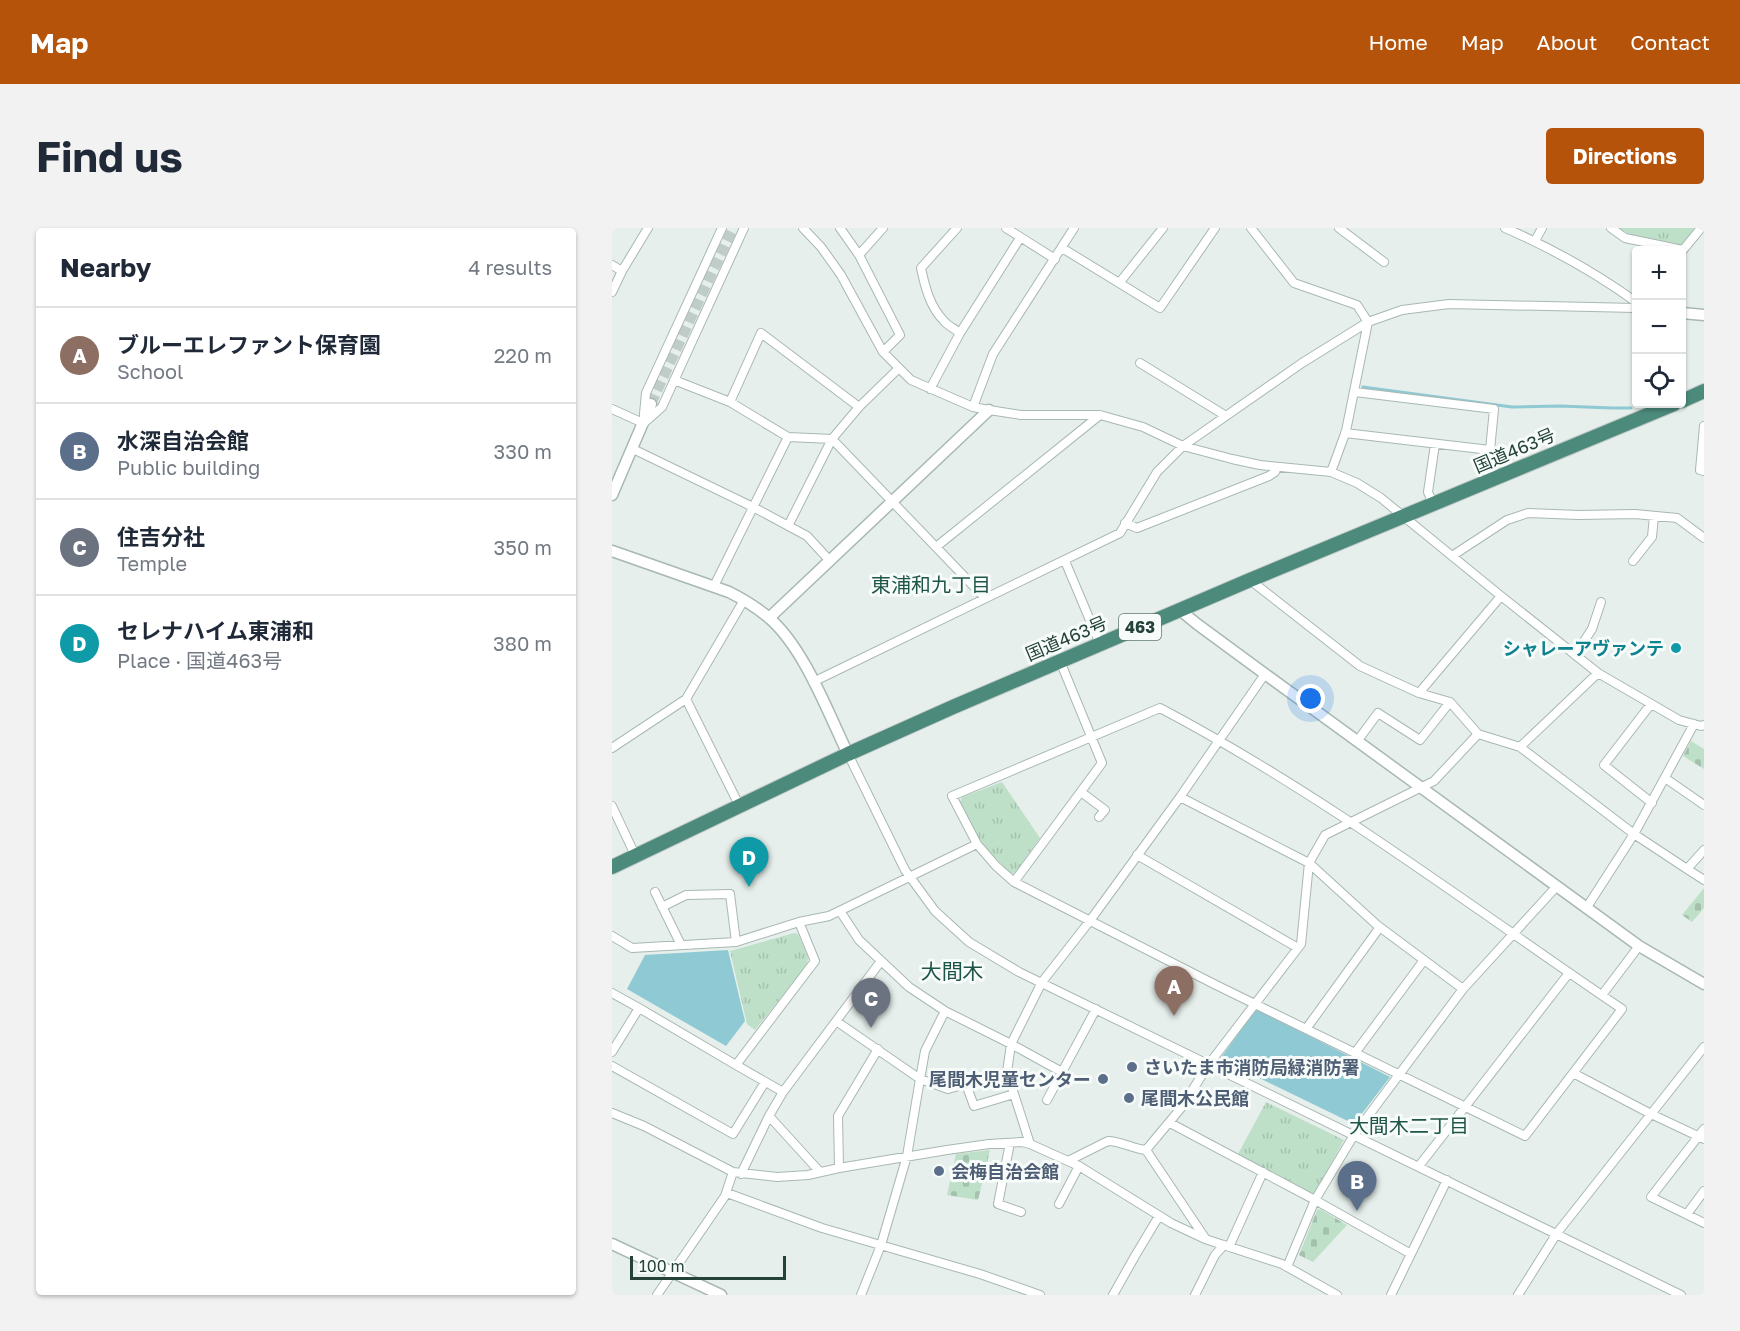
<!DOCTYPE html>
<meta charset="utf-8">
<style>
:root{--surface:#fff;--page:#f2f2f3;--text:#1f2937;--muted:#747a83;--line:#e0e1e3;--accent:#b45309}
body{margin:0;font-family:"Golos Text","Noto Sans JP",sans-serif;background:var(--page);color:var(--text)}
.controls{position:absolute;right:18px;top:18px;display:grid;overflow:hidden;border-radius:6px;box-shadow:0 2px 4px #0004}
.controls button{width:54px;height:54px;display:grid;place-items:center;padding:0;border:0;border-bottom:2px solid var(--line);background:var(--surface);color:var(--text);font:30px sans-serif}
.scale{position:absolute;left:18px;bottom:15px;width:156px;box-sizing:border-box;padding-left:6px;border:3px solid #24423a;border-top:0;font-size:16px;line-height:21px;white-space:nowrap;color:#24423a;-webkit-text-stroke:4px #f7fbf9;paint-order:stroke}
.you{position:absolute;left:699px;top:471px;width:21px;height:21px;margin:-15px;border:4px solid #fff;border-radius:50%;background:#1a73e8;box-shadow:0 0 0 9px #1a73e833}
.badge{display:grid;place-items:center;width:39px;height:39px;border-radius:50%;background:var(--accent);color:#fff;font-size:20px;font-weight:700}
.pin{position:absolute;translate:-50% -50px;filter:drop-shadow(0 2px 3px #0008)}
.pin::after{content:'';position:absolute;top:32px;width:21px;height:18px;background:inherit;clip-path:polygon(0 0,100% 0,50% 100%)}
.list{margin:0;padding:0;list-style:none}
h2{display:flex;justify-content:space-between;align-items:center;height:78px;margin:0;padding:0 24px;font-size:26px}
h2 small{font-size:20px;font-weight:400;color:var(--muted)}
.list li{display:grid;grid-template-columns:39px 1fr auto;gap:18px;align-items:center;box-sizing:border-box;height:96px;padding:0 24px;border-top:2px solid var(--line)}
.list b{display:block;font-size:22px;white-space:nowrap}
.list p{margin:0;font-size:20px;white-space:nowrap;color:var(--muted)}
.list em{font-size:20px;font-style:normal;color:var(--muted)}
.icon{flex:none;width:33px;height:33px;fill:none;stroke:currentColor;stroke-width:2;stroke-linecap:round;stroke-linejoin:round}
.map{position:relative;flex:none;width:1092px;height:1067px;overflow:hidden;border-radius:6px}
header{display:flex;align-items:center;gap:36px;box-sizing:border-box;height:84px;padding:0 30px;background:var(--accent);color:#fff}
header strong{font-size:28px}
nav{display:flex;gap:33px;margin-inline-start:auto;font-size:21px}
.intro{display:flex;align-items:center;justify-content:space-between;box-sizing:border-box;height:144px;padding:0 36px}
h1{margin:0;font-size:42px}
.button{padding:15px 27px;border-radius:6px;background:var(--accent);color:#fff;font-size:21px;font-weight:700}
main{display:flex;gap:36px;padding:0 36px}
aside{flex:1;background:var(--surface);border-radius:6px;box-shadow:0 2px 4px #0004}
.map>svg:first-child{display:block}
</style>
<header>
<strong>Map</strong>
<nav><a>Home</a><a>Map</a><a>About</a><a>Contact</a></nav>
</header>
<div class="intro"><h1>Find us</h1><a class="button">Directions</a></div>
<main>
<aside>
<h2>Nearby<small>4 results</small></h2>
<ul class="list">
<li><span class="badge" style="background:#8d6e63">A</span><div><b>ブルーエレファント保育園</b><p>School</p></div><em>220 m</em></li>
<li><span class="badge" style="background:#5c6f8a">B</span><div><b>水深自治会館</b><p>Public building</p></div><em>330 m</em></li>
<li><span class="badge" style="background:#6b7280">C</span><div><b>住吉分社</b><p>Temple</p></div><em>350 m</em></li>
<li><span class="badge" style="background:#0f9aa8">D</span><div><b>セレナハイム東浦和</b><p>Place · 国道463号</p></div><em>380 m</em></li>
</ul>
</aside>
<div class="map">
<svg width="1092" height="1067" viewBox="0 0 1092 1067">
<defs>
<pattern id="cemetery-stones" width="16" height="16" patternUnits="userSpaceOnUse" patternTransform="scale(1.5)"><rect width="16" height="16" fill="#bfe0c8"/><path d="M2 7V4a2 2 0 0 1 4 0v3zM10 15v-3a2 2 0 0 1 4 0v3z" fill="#a4c1ad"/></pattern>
<pattern id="park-tufts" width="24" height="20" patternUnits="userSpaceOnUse" patternTransform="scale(1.5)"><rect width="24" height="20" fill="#bfe0c8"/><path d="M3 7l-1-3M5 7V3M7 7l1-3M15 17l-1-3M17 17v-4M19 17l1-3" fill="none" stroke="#a4c1ad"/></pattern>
</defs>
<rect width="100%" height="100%" fill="#e6efeb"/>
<!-- cemetery -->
<path fill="url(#cemetery-stones)" d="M 1079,513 L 1092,521 L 1092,541 L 1071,528 Z
M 1092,660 L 1092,680 L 1080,694 L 1070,687 Z
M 378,922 L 366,972 L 335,967 L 344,926 Z
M 708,981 L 735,997 L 701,1034 L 687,1027 L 705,982 Z"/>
<!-- park -->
<path fill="url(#park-tufts)" d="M 1006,0 L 1083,0 L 1070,17 L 1066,19 L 1022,8 Z
M 390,554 L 428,610 L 403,645 L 399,646 L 378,624 L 364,607 L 348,574 L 350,569 Z
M 182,705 L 186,706 L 196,729 L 195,737 L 143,802 L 135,796 L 118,723 Z
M 654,874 L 732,912 L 703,965 L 699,966 L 626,926 Z"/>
<!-- water -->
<path fill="#8ec9d4" d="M 116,722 L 133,793 L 114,818 L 15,761 L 33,727 Z
M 644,781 L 778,849 L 742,896 L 608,831 Z"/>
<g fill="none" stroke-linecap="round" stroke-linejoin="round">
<!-- stream -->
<path stroke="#8ec9d4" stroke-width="3" d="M 751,159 L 900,179 L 948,178 L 1000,180 L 1019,180"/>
<!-- tertiary-tunnel -->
<path stroke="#bfccc8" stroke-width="10" stroke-dasharray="10 5" stroke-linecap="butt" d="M 39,176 L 121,0"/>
<!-- minor casing -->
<g stroke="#a8b8b2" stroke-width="10">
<path id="minor" d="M 191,0 L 209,19 L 229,47 L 271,124 L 299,152 L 361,179 L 377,182 L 409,187 L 488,187 L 531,199 L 571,218 L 620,231 L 648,237 L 719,244 L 745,255 L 769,270 L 889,368 L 986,445 L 1067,492 L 1089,498 L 1092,497
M 228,0 L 247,27 L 288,107 L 271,124
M 345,0 L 309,40 C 313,59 318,79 332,93 C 336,98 343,101 348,105
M 394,0 L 443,31
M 639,0 L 682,55 L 745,77 L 756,94 L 734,203 L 719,244
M 727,0 L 772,34
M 893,0 C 939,20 984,45 1024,74
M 999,0 L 1013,10 L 1071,22 L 1089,0
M 923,13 L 930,0
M 450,20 L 548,80 L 603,0
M 247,27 L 271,0
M 0,37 L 10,43
M 508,54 L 551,0
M 0,64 L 10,43 L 36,0
M 528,135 L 614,188
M 62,152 L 118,174 L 176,209 L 220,211 L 373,370
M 318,161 L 348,105 L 408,10
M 743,164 L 882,181 L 875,253
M 118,174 L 149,105 L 247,179
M 361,179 L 381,126 L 462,0
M 0,181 L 31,195
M 32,186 L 34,165 L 110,0
M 32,195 L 50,179 L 132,0
M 1092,198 L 1088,242 L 1092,243
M 733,205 L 878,222
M 21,221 L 141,279 L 195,308 L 218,333
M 821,276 L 816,264 L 823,216
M 513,295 L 525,300 L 657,248 L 663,244 L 665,239
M 176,298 L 220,211 L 247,179 L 286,141
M 324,319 L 488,187
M 840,328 L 895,292 L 916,285 L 967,287 L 1023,286 L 1065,290 L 1092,310
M 453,333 L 488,416
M 1021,333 L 1040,309 L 1042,288
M 638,352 L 748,438 L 807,465 L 838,474 L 866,506 L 908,519 L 1022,606 L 1075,641
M 102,358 L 176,209
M 963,427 L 980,401 L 989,374
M 201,454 L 508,305 L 545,244 L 571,218 L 690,135 L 756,94 L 790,82 L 837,76 L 1024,80
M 807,465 L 889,368
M 74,471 L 128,579
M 1039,476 L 992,537 L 1040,575
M 746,512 L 766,485 L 808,512 L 838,474
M 908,519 L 986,445
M 0,520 L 74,471 L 132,372
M 236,526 L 293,642 L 323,683 L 357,714 L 407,744 L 1069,1067
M 1053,550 L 1092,577
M 469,564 L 493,582 L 487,589
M 568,569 L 697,635 L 765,697 L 851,761
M 0,578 L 23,627
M 1092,622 L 1075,641 L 1092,652
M 525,627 L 686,720
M 402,654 L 490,535 L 448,433
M 43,664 L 69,717
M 50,679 L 74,667 L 118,666 L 124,714
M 975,679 L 1022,606 L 1082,496
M 228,683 L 247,712 L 297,759 L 333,783 L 399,816 L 430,754 L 477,694 L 568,569 L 653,446
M 0,708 L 20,720 L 124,714 L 187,694
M 0,765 L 27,780
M 990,767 L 1027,718
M 224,793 L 308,851 L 313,823 L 333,783
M 694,801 L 768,699
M 0,824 L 27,780 L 124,837 L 203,733 L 187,694 L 217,688 L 365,616 L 384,638 L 402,654 L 604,757 L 913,908 L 1010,781 C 858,678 711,566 548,480 L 340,568 L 365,616
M 743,825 L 812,732
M 124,837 L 171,864
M 0,838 L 121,906 L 153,854
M 961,845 L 1039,886 L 1092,911
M 354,856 L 395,844
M 402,866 L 395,844 L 399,816 L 450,844
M 435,872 L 484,781
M 0,885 L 32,898 L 121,944 L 165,949 L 196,947 L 227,940 L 335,922 L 377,916 L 410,914 L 418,916 L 467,938 L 559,995 L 593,1011 L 670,1036 L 725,1067
M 157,888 L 208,944
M 558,895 L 703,972 L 799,1026
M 1092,901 L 1039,969 L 1092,995
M 398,915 L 386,976 L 409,984
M 534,922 L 569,880 L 597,836 L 689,716 L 697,635 L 713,607 L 822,553 L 866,506
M 458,932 L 496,913 C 509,913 521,921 534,922 L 593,1010
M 807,938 L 957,745
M 227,940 L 226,888 L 266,821
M 129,946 L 157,888 L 171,864 L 269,733
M 115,965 L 210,1000 L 368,1046 L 428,1067
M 447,976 L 467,938
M 1075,986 L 1092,963
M 617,1019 L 651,944
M 675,1039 L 703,972 L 742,907 L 851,761 L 945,658
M 45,1067 L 113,968 L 121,944
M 249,1067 L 269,1017 L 295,928 L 308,851 L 336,861 L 354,856 L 362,878 L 402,866 L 418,916
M 501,1067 L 523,1028 L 547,988
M 583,1067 L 603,1027 L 612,1017
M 779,1067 L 835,952
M 906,1067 L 945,1005 L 1092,819"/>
</g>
<!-- tertiary casing -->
<g stroke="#a8b8b2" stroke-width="13">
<path id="tertiary" d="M 1070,85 L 1092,87
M 0,267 L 39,176
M 0,323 L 117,364 C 131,371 144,379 156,389 C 192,419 216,485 236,526
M 568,382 L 585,396 L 653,446 L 1027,718 L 1092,756
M 157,390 L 377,182
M 0,1016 L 109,1067"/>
</g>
<!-- trunk casing -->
<g stroke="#c2cac8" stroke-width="16">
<path id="trunk" d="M 1070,173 L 1092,163
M 0,639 L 236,526 L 341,479 L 638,352 L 1062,176"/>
</g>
<!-- minor -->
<use href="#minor" stroke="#fff" stroke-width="8"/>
<!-- tertiary -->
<use href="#tertiary" stroke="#fff" stroke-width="10"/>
<!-- trunk -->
<use href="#trunk" stroke="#4c8a7c" stroke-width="14"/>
</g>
<!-- markers -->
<circle fill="#0f9aa8" stroke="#f7fbf9" stroke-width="2" cx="1064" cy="420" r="6"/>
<g fill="#5c6f8a" stroke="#f7fbf9" stroke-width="2">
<circle cx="520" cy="839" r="6"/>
<circle cx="491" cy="851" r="6"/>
<circle cx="517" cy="870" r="6"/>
<circle cx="327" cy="943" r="6"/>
</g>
<g text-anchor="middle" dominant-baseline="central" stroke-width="6" stroke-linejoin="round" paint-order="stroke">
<!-- shield labels -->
<rect fill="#f7fbf9" stroke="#637a73" stroke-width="1.5" x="507" y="386" width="42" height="26" rx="4.5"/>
<g font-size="16" font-weight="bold" fill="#24423a">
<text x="528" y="399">463</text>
</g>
<!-- street labels -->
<g font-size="18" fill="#24423a" stroke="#f7fbf9">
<text transform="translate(902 222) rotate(-23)">国道463号</text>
<text transform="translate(454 410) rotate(-23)">国道463号</text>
</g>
<!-- culture labels -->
<g font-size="18" font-weight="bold" fill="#0d838f" stroke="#f7fbf9" text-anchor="end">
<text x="1052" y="420">シャレーアヴァンテ</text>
</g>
<!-- service labels -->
<g font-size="18" font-weight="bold" fill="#4e5e75" stroke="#f7fbf9" text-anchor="start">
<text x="532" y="839">さいたま市消防局緑消防署</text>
<text x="479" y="851" text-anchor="end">尾間木児童センター</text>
<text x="529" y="870">尾間木公民館</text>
<text x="339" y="943">会梅自治会館</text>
</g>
<!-- neighbourhood labels -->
<g font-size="20" fill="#1f5548" stroke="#f7fbf9">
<text x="319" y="356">東浦和九丁目</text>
<text x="797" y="897">大間木二丁目</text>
</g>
<!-- quarter labels -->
<g font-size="21" fill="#1f5548" stroke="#f7fbf9">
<text x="340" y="743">大間木</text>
</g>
</g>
</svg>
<div class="controls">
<button>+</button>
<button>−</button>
<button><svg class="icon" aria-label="locate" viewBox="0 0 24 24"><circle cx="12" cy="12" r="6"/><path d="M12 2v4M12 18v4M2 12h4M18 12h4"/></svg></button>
</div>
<div class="scale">100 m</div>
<div class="you"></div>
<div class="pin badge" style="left:562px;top:788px;background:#8d6e63">A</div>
<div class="pin badge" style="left:745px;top:983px;background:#5c6f8a">B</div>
<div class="pin badge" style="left:259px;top:800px;background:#6b7280">C</div>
<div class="pin badge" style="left:137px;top:659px;background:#0f9aa8">D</div>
</div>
</main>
